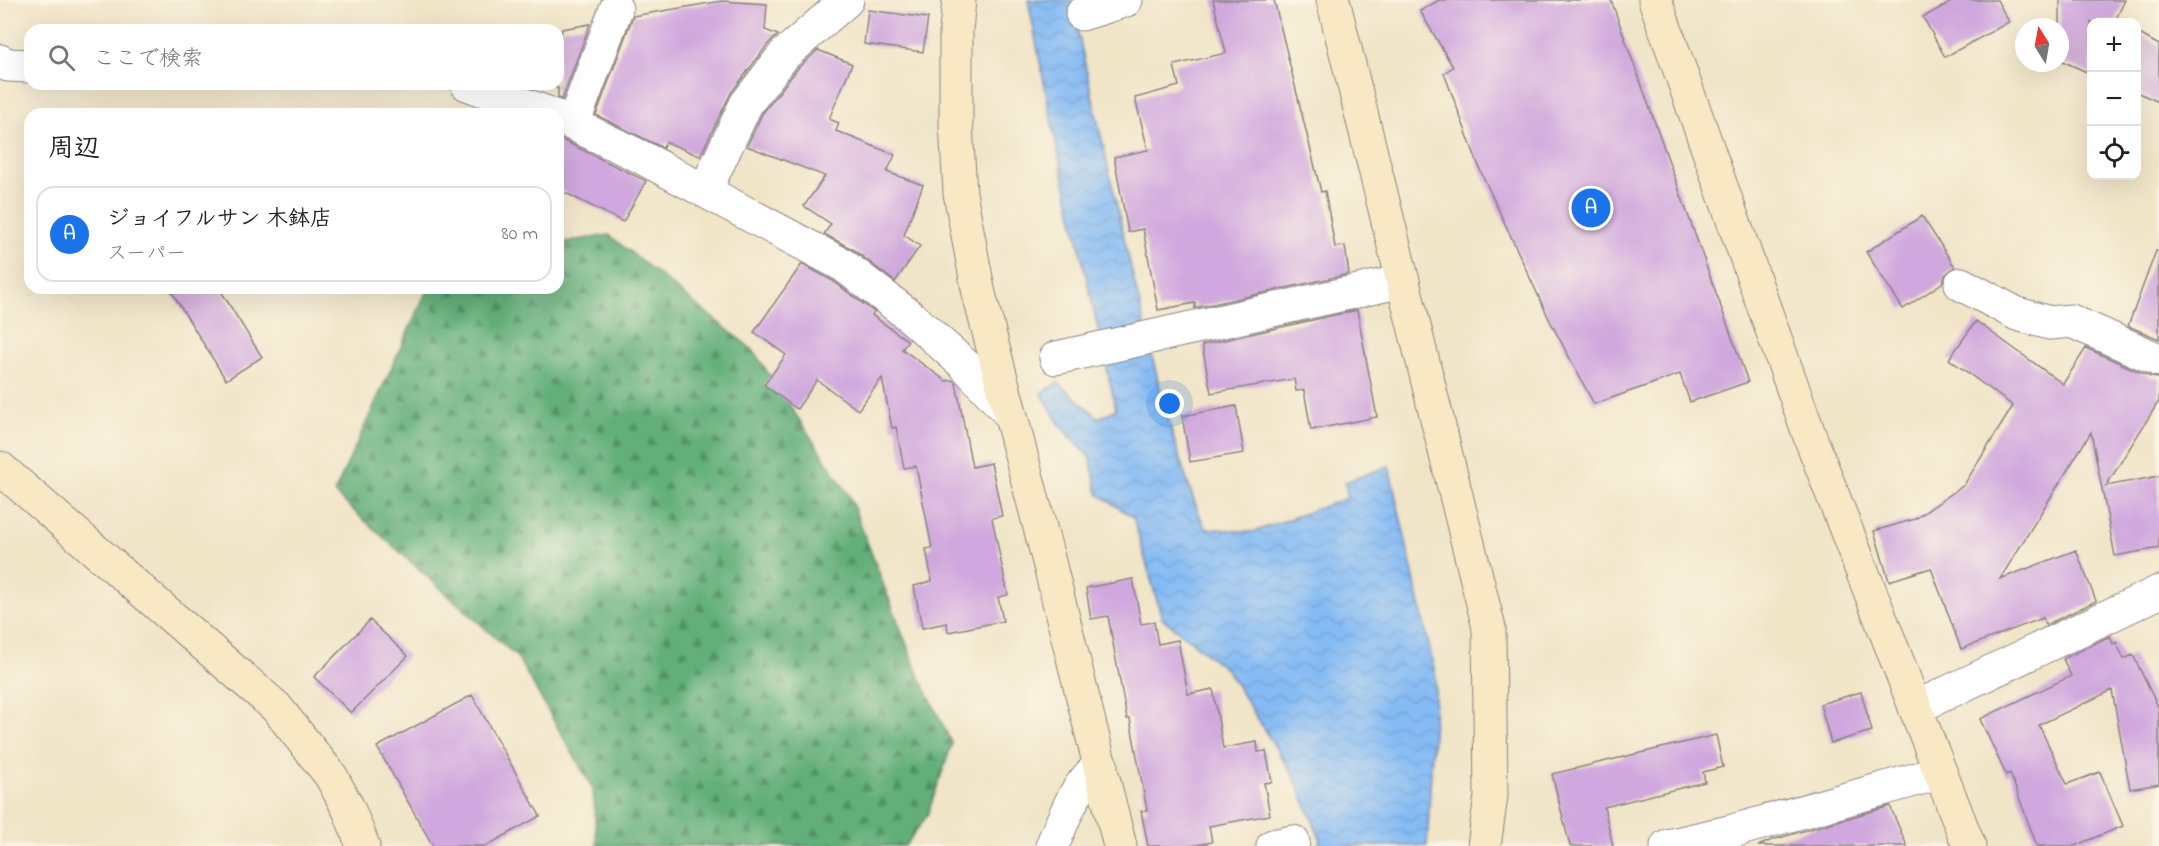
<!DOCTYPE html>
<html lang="ja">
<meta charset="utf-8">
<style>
:root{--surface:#fff;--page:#f6f6f6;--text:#222;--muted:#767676;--line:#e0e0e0;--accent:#1a73e8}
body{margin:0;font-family:"Indie Flower","Klee One",sans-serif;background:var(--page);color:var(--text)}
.controls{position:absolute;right:18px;top:18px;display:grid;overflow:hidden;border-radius:12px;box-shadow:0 6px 24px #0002}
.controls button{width:54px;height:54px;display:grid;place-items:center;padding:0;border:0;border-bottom:2px solid var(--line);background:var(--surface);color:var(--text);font:30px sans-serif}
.compass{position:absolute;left:2015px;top:18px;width:54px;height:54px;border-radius:50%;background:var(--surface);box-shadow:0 6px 24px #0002;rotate:349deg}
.you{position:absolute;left:1170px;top:404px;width:21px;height:21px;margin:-15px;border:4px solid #fff;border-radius:50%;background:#1a73e8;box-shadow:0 0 0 9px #1a73e833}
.badge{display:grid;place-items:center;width:39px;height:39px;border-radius:50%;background:var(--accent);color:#fff;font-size:20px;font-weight:700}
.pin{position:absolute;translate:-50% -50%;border:3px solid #fff;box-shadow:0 2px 6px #0006}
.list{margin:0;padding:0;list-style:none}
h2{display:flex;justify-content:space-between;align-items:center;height:78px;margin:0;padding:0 24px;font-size:26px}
h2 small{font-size:20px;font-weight:400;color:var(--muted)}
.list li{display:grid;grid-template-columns:39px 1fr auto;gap:18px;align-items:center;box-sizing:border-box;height:96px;margin:0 12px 12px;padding:0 12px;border:2px solid var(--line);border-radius:18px}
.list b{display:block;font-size:22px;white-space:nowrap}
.list p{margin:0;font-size:20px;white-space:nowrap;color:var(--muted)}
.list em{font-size:20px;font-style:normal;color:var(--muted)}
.icon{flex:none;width:33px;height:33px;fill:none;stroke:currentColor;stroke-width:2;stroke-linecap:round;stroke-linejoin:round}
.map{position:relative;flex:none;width:2159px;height:846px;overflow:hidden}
.search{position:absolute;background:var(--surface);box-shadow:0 6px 24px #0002;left:24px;top:24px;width:540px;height:66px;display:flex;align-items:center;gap:15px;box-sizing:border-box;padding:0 21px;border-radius:18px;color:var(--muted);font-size:22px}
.panel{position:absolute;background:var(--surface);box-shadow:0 6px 24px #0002;left:24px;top:108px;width:540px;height:186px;border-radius:18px}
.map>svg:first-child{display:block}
</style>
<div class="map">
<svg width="2159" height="846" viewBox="0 0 2159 846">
<defs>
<pattern id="forest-firs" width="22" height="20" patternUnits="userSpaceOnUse" patternTransform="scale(1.5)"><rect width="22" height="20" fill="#62af79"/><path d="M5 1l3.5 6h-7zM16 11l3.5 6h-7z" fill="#508e64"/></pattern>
<pattern id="water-waves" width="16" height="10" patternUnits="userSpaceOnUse" patternTransform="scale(1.5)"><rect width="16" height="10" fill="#85bbf4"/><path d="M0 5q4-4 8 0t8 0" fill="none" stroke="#73a0d2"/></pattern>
</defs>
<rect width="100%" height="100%" fill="#fcf5e5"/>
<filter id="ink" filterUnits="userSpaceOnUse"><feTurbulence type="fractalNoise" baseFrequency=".0167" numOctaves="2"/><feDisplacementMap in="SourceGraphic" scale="12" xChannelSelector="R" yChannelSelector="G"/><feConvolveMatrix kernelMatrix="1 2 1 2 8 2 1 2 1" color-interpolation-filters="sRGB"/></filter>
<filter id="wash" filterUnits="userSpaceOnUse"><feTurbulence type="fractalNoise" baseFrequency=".008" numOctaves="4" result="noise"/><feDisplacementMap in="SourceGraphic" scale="24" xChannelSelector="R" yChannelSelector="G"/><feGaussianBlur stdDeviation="1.35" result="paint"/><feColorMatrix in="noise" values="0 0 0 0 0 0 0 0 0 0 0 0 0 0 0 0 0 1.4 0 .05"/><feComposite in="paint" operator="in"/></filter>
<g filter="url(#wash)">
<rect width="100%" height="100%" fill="#f1e5c8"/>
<!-- forest -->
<path fill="url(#forest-firs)" stroke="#42685a" stroke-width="1.5" d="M 609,235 L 753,350 L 849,495 L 917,671 L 952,744 L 927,816 L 905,846 L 597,846 L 593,789 L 517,657 L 334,493 L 428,288 L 558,288 L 558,243 Z"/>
<!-- water -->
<path fill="url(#water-waves)" stroke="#546e98" stroke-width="1.5" d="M 1028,0 L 1071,0 C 1093,102 1116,204 1140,306 C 1157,378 1176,460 1205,528 L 1253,532 L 1347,498 L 1345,482 L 1389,466 L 1436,677 L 1427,846 L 1319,846 L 1320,838 L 1294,777 L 1227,670 L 1162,618 L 1133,517 L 1098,494 L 1090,458 L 1060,425 L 1041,393 L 1058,383 L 1099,418 L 1116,409 L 1054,134 Z"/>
<g id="blocks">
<!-- building -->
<path fill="#d0a7de" d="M 1213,0 L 1274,0 L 1321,192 L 1325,191 L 1335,247 L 1345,246 L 1349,274 L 1195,308 L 1195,303 L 1158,310 L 1143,229 L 1128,232 L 1114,157 L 1148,150 L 1135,98 L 1179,86 L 1174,65 L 1226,53 Z
M 1439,0 L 1611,0 L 1748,382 L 1690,402 L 1680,374 L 1594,404 L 1550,321 L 1481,172 L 1444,73 L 1453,67 L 1420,11 Z
M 1955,0 L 1997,0 L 2009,22 L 1945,57 L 1923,17 Z
M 2060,0 L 2125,0 L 2116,19 L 2121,22 L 2091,22 L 2091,74 L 2060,60 Z
M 722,1 L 767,4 L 765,30 L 778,35 L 769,43 L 731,93 L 700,156 L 666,142 L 663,148 L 596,115 L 633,16 Z
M 868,10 L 928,18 L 923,52 L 864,44 Z
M 590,24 L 562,99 L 560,99 L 558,97 L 558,88 L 553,87 L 553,84 L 558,84 L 558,55 L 562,29 Z
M 2136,32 L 2159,45 L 2159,102 L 2136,92 Z
M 818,50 L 852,64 L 829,119 L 839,123 L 836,131 L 895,155 L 887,172 L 923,185 L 904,235 L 920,246 L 895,282 L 854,250 L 824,234 L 831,224 L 804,206 L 825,176 L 747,146 L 762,114 L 798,68 Z
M 558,138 L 646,181 L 623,222 L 558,189 Z
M 1922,216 L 1955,267 L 1945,275 L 1942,283 L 1903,309 L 1866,252 Z
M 2156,251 L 2159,251 L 2159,339 L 2128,326 Z
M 802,264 L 833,281 L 874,312 L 872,315 L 908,341 L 902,349 L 946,381 L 953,380 L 956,383 L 972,467 L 991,463 L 1002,516 L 992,518 L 1008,595 L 998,597 L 1003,621 L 948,632 L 947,623 L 922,628 L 914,586 L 932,581 L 926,549 L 932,548 L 916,466 L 904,468 L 896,427 L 892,428 L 882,378 L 858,410 L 817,380 L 797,409 L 764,385 L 786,355 L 754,332 Z
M 169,288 L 219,288 L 262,357 L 226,380 Z
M 1357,310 L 1377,417 L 1311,430 L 1304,390 L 1296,391 L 1294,379 L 1211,393 L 1202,345 Z
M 1976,321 L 2063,384 L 2086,348 L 2151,377 L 2159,378 L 2159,401 L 2106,486 L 2159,476 L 2159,548 L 2115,556 L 2091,432 L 2000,579 L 2076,550 L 2096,601 L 2046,625 L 2043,618 L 1961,649 L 1931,568 L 1889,581 L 1874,531 L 1915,519 L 1964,485 L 2013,406 L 1949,359 Z
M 1236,406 L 1244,453 L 1190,462 L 1182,416 Z
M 1133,579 L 1141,624 L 1154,622 L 1158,644 L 1178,640 L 1188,694 L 1213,689 L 1223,748 L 1257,742 L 1258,752 L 1266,751 L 1272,782 L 1264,783 L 1270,815 L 1209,826 L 1212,842 L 1191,846 L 1148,846 L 1141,811 L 1147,810 L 1130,719 L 1127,719 L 1108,616 L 1091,619 L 1086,588 Z
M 370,620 L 408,656 L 351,713 L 314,677 Z
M 2110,636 L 2113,644 L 2116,642 L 2124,659 L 2133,655 L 2159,709 L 2159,784 L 2130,789 L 2112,690 L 2039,725 L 2067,784 L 2100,772 L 2123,826 L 2074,846 L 2037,846 L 2010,773 L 2006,775 L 1980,719 L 2071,676 L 2063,659 Z
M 1861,692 L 1872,731 L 1831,743 L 1820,704 Z
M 472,695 L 540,816 L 486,846 L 433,846 L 377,747 Z
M 1716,735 L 1723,767 L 1703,772 L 1705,782 L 1604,807 L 1613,846 L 1570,846 L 1552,774 Z
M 1890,806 L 1907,846 L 1758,846 L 1772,840 Z"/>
</g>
</g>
<g filter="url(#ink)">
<use href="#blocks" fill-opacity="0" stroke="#8a8482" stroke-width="1.5"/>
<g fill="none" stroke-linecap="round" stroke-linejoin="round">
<!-- street casing -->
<g stroke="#8a8482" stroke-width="35">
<path id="street" d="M 1082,14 L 1126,0
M 0,61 L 8,65 L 30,66
M 467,84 L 550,114
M 558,117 L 641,157 L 843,265 L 911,317 L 965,365 L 1010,414
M 573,124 L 616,9
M 705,191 L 746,104 L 784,55 L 847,0
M 1961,284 L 2017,314 L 2050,323 L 2071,321 L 2159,360
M 1056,358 L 1403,281
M 1915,708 L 2159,592
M 1052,846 C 1065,817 1074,785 1101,765
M 1273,846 L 1293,842
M 1667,846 L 1733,831 L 1939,773"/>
</g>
<!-- secondary casing -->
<g stroke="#8a8482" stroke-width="35">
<path id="secondary" d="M 959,0 L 956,30 L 956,124 L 960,193 L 979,294 L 1048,558 L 1120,846
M 1333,0 L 1489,628 L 1491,796 L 1484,846
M 1655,0 L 1809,434 L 1969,846
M 0,468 L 276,707 L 331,776 L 349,810 L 363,846"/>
</g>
<!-- street -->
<use href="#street" stroke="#fff" stroke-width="33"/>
<!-- secondary -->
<use href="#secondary" stroke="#f8e8c3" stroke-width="33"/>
</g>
</g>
</svg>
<div class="controls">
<button>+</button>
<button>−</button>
<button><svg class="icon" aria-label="locate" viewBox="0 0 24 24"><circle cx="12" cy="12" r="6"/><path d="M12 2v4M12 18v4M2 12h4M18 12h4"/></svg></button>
</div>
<svg class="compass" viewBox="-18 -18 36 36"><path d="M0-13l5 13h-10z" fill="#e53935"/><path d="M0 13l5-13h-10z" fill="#767676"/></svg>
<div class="you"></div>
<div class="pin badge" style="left:1591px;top:208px">A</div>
<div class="search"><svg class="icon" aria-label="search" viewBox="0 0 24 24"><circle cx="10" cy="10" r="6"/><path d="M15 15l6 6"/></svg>ここで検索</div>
<section class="panel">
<h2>周辺<small></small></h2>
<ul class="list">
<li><span class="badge">A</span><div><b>ジョイフルサン 木鉢店</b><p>スーパー</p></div><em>80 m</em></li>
</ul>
</section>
</div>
